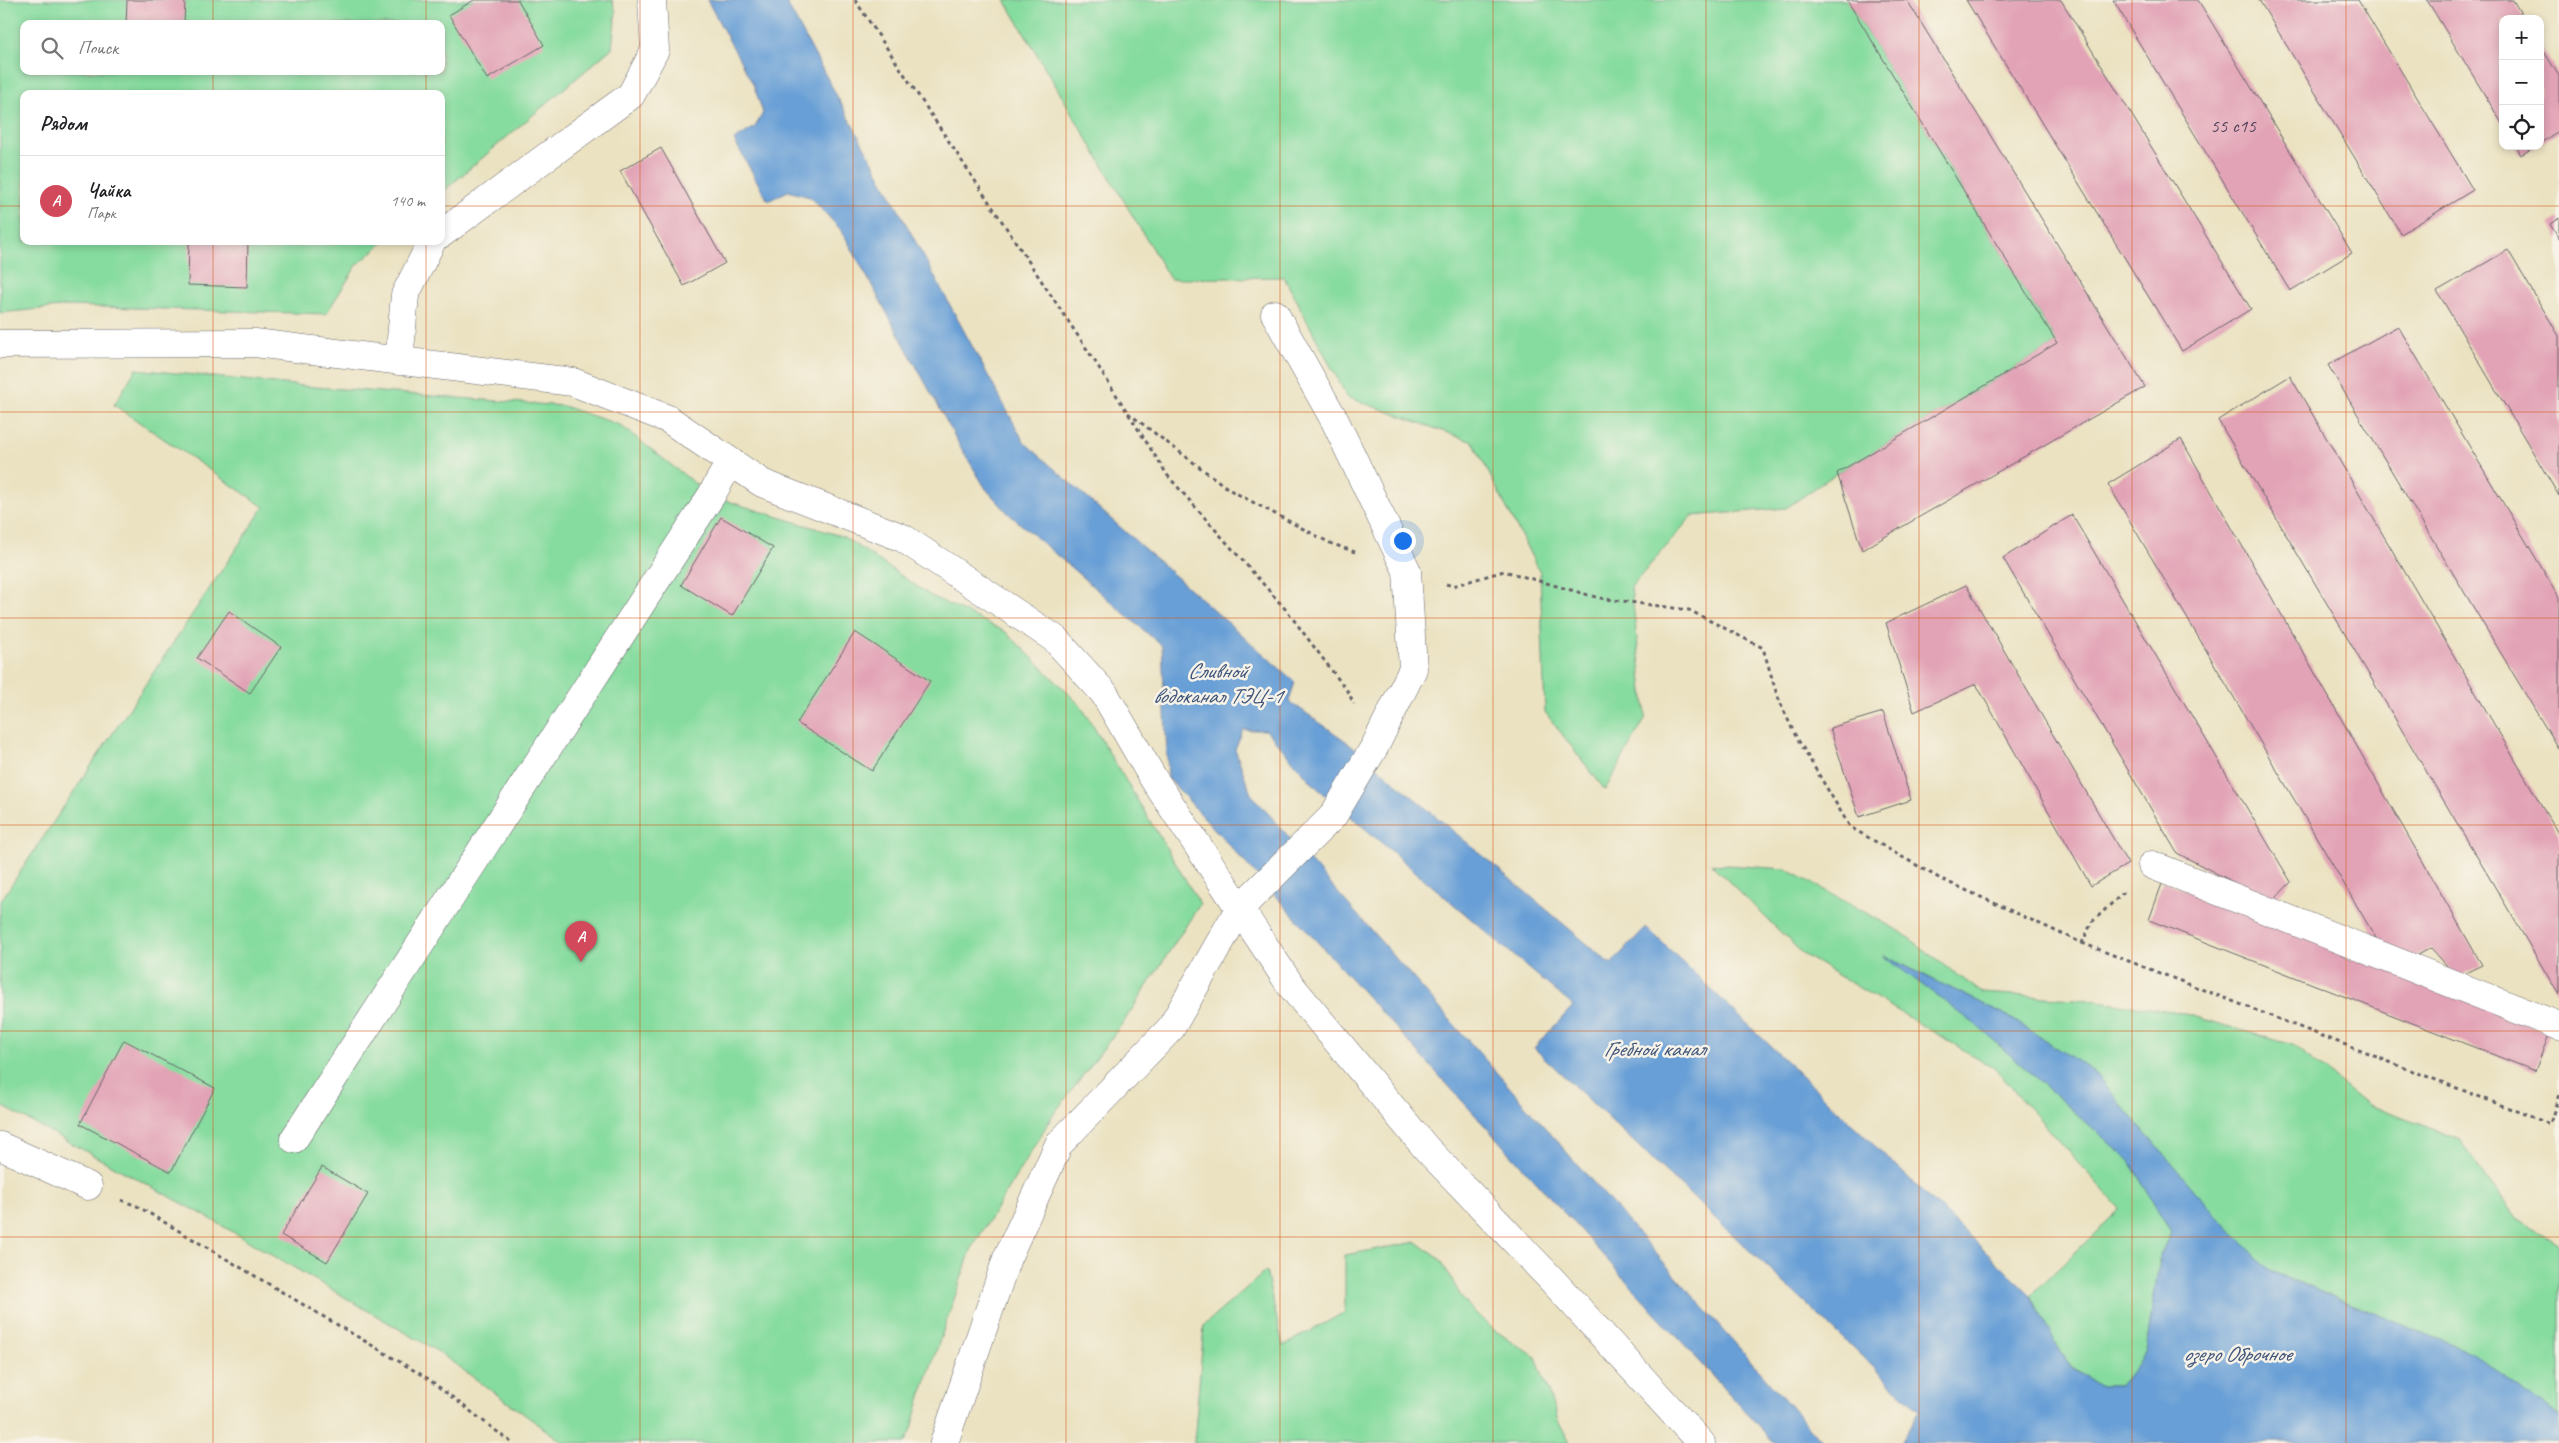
<!DOCTYPE html>
<html lang="ru">
<meta charset="utf-8">
<style>
:root{--surface:#fff;--page:#f6f6f6;--text:#202124;--muted:#757577;--line:#e0e0e0;--accent:#d1495b}
body{margin:0;font-family:Caveat,sans-serif;background:var(--page);color:var(--text)}
.controls{position:absolute;right:15px;top:15px;display:grid;overflow:hidden;border-radius:10px;box-shadow:0 2px 8px #0003}
.controls button{width:45px;height:45px;display:grid;place-items:center;padding:0;border:0;border-bottom:1px solid var(--line);background:var(--surface);color:var(--text);font:25px sans-serif}
.you{position:absolute;left:1402px;top:540px;width:18px;height:18px;margin:-12px;border:4px solid #fff;border-radius:50%;background:#1a73e8;box-shadow:0 0 0 8px #1a73e833}
.badge{display:grid;place-items:center;width:32px;height:32px;border-radius:50%;background:var(--accent);color:#fff;font-size:16px;font-weight:700}
.pin{position:absolute;translate:-50% -41px;filter:drop-shadow(0 1px 2px #0008)}
.pin::after{content:'';position:absolute;top:26px;width:18px;height:15px;background:inherit;clip-path:polygon(0 0,100% 0,50% 100%)}
.list{margin:0;padding:0;list-style:none}
h2{display:flex;justify-content:space-between;align-items:center;height:65px;margin:0;padding:0 20px;font-size:21px}
h2 small{font-size:16px;font-weight:400;color:var(--muted)}
.list li{display:grid;grid-template-columns:32px 1fr auto;gap:15px;align-items:center;box-sizing:border-box;height:90px;padding:0 20px;border-top:1px solid var(--line)}
.list b{display:block;font-size:19px;white-space:nowrap}
.list p{margin:0;font-size:16px;white-space:nowrap;color:var(--muted)}
.list em{font-size:16px;font-style:normal;color:var(--muted)}
.icon{flex:none;width:28px;height:28px;fill:none;stroke:currentColor;stroke-width:2;stroke-linecap:round;stroke-linejoin:round}
.map{position:relative;flex:none;width:2559px;height:1443px;overflow:hidden}
.search{position:absolute;background:var(--surface);box-shadow:0 2px 8px #0003;left:20px;top:20px;width:425px;height:55px;display:flex;align-items:center;gap:12px;box-sizing:border-box;padding:0 18px;border-radius:10px;color:var(--muted);font-size:19px}
.panel{position:absolute;background:var(--surface);box-shadow:0 2px 8px #0003;left:20px;top:90px;width:425px;height:155px;border-radius:10px}
.map>svg:first-child{display:block}
</style>
<div class="map">
<svg width="2559" height="1443" viewBox="0 0 2559 1443">
<rect width="100%" height="100%" fill="#f7f3e8"/>
<filter id="ink" filterUnits="userSpaceOnUse"><feTurbulence type="fractalNoise" baseFrequency=".02" numOctaves="2"/><feDisplacementMap in="SourceGraphic" scale="10" xChannelSelector="R" yChannelSelector="G"/><feConvolveMatrix kernelMatrix="1 2 1 2 8 2 1 2 1" color-interpolation-filters="sRGB"/></filter>
<filter id="wash" filterUnits="userSpaceOnUse"><feTurbulence type="fractalNoise" baseFrequency=".0096" numOctaves="4" result="noise"/><feDisplacementMap in="SourceGraphic" scale="20" xChannelSelector="R" yChannelSelector="G"/><feGaussianBlur stdDeviation="1.12" result="paint"/><feColorMatrix in="noise" values="0 0 0 0 0 0 0 0 0 0 0 0 0 0 0 0 0 1.4 0 .05"/><feComposite in="paint" operator="in"/></filter>
<g filter="url(#wash)">
<rect width="100%" height="100%" fill="#ebe2c1"/>
<!-- green -->
<path fill="#86dc9f" stroke="#547f6d" fill-rule="evenodd" d="M 0,0 L 612,0 L 616,12 L 612,48 L 441,193 L 441,94 L 24,94 L 24,241 L 385,241 L 357,265 L 326,314 L 70,306 L 0,313 ZM 24,24 L 441,24 L 441,71 L 24,71 Z
M 1005,0 L 1847,0 L 2057,343 L 1837,473 L 1786,508 L 1692,516 L 1631,587 L 1646,717 L 1605,790 L 1545,712 L 1540,573 L 1473,442 L 1347,397 L 1284,277 L 1170,279 Z
M 136,369 L 303,386 L 563,406 L 620,425 L 711,496 L 844,537 L 931,596 L 1006,632 L 1081,706 L 1200,904 L 1125,1020 L 1053,1115 L 971,1250 L 923,1389 L 911,1432 L 905,1443 L 564,1443 L 437,1351 L 202,1214 L 0,1105 L 0,902 L 264,507 L 114,405 Z
M 1711,864 L 1786,869 L 1901,932 L 1982,993 L 2091,1000 L 2178,1012 L 2293,1045 L 2368,1105 L 2459,1139 L 2516,1218 L 2559,1245 L 2559,1416 L 2470,1352 L 2270,1271 L 2212,1211 L 2093,1071 L 2004,1014 L 1885,956 L 1975,1024 L 2130,1161 L 2171,1233 L 2160,1255 L 2146,1352 L 2120,1387 L 2101,1387 L 2071,1366 L 2052,1337 L 2031,1295 L 2120,1209 L 1994,1068 L 1804,955 Z
M 1417,1242 L 1441,1260 L 1463,1300 L 1491,1328 L 1536,1357 L 1558,1420 L 1570,1443 L 1194,1443 L 1204,1325 L 1266,1271 L 1283,1346 L 1345,1312 L 1345,1255 Z"/>
<!-- water -->
<path fill="#689fd6" stroke="#456088" d="M 707,0 L 785,0 L 1024,442 L 1295,682 L 1289,701 L 1350,744 L 1611,964 L 1646,927 L 2031,1295 L 2052,1337 L 2071,1367 L 2101,1387 L 2120,1387 L 2146,1352 L 2160,1255 L 2171,1233 L 2130,1161 L 1975,1024 L 1882,955 L 2004,1014 L 2093,1071 L 2212,1211 L 2270,1271 L 2470,1352 L 2559,1416 L 2559,1443 L 1901,1443 L 1920,1411 L 1534,1048 L 1573,1006 L 1315,786 L 1266,730 L 1243,730 L 1235,749 L 1251,794 L 1823,1443 L 1774,1443 L 1168,778 L 1162,646 L 1009,514 L 986,489 L 960,446 L 842,231 L 810,197 L 788,191 L 768,201 L 734,140 L 755,127 L 763,113 L 754,86 Z"/>
<g id="blocks">
<!-- building -->
<path fill="#e2a3b6" d="M 127,0 L 185,0 L 184,24 L 126,24 Z
M 474,0 L 518,0 L 544,45 L 487,79 L 449,15 Z
M 1847,0 L 1907,0 L 2145,387 L 1862,550 L 1837,473 L 2057,343 Z
M 1966,0 L 2061,0 L 2251,309 L 2182,351 Z
M 2113,0 L 2198,0 L 2352,253 L 2290,291 Z
M 2259,0 L 2358,0 L 2473,190 L 2401,234 Z
M 2427,0 L 2513,0 L 2524,19 L 2503,19 L 2503,125 Z
M 2540,45 L 2559,76 L 2559,132 L 2540,143 Z
M 2516,146 L 2536,146 L 2521,155 Z
M 661,148 L 725,263 L 684,286 L 620,171 Z
M 2559,218 L 2559,239 L 2550,224 Z
M 189,241 L 248,241 L 247,287 L 188,285 Z
M 2508,250 L 2559,336 L 2559,496 L 2437,291 Z
M 2398,326 L 2559,597 L 2559,750 L 2328,365 Z
M 2290,376 L 2559,835 L 2559,995 L 2218,420 Z
M 2181,439 L 2482,965 L 2457,977 L 2431,948 L 2411,959 L 2380,945 L 2108,484 Z
M 2072,515 L 2291,882 L 2272,902 L 2177,853 L 2003,558 Z
M 721,517 L 773,548 L 732,616 L 681,585 Z
M 1966,585 L 2128,864 L 2091,886 L 1976,684 L 1914,712 L 1886,623 Z
M 229,611 L 281,647 L 250,693 L 197,658 Z
M 855,632 L 930,681 L 872,771 L 797,723 Z
M 1883,712 L 1911,800 L 1859,817 L 1830,728 Z
M 2163,881 L 2550,1032 L 2535,1071 L 2149,920 Z
M 124,1040 L 215,1088 L 171,1172 L 80,1124 Z
M 322,1167 L 368,1194 L 327,1262 L 281,1235 Z"/>
</g>
</g>
<g filter="url(#ink)">
<use href="#blocks" fill-opacity="0" stroke="#68656a" stroke-width="1"/>
<g fill="none" stroke-linecap="round" stroke-linejoin="round">
<!-- minor casing -->
<g stroke="#68656a" stroke-width="29">
<path id="minor" d="M 441,234 L 631,95 L 655,50 L 652,0
M 0,344 L 255,343 L 573,382 L 668,419 L 762,483 L 903,538 L 1055,639 L 1104,693 L 1153,778 L 1291,986 L 1426,1148 L 1552,1280 L 1701,1443
M 399,361 L 405,295 L 432,241
M 2152,865 L 2559,1026
M 294,1139 L 711,496 L 730,462
M 0,1146 L 88,1186
M 944,1443 L 1007,1258 L 1059,1144 L 1171,1028 L 1239,909 L 1333,816 L 1375,746 L 1413,669 L 1407,571 L 1335,421 L 1275,314"/>
</g>
<!-- path -->
<path stroke="#68656a" stroke-width="3" stroke-dasharray="4 4" stroke-linecap="butt" d="M 855,0 L 1096,363 L 1168,476 L 1287,611 L 1348,692 L 1354,704
M 1128,413 L 1230,490 L 1330,543 L 1355,552
M 1446,584 L 1453,586 L 1504,571 L 1599,598 L 1689,610 L 1763,648 L 1777,695 L 1794,733 L 1850,827 L 1939,878 L 2082,943 L 2092,922 L 2125,891
M 2082,943 L 2550,1124 L 2559,1094
M 121,1200 L 137,1206 L 427,1378 L 512,1443"/>
<!-- minor -->
<use href="#minor" stroke="#fff" stroke-width="28"/>
</g>
</g>
<!-- grid -->
<path fill="none" stroke="#d45411" stroke-width="1" stroke-opacity="0.55" d="M 213,0 L 213,24M 426,0 L 426,24M 640,0 L 640,1443M 853,0 L 853,1443M 1066,0 L 1066,1443M 1280,0 L 1280,1443M 1493,0 L 1493,1443M 1706,0 L 1706,1443M 1919,0 L 1919,1443M 2132,0 L 2132,1443M 2346,0 L 2346,1443M 213,71 L 213,94M 426,71 L 426,94M 0,206 L 24,206M 441,206 L 2559,206M 213,241 L 213,1443M 426,241 L 426,1443M 0,412 L 2559,412M 0,618 L 2559,618M 0,825 L 2559,825M 0,1031 L 2559,1031M 0,1237 L 2559,1237"/>
<g text-anchor="middle" dominant-baseline="central" stroke-width="5" stroke-linejoin="round" paint-order="stroke">
<!-- number labels -->
<g font-size="19" fill="#52425a">
<text x="2233" y="126">55 с15</text>
</g>
<!-- water labels -->
<g font-size="22" font-style="italic" fill="#3e5479" stroke="#f7f3e8">
<text x="1217" y="671">Сливной<tspan x="1217" dy="25">водоканал ТЭЦ-1</tspan></text>
<text x="1654" y="1049">Гребной канал</text>
<text x="2237" y="1354">озеро Оброчное</text>
</g>
</g>
</svg>
<div class="controls">
<button>+</button>
<button>−</button>
<button><svg class="icon" aria-label="locate" viewBox="0 0 24 24"><circle cx="12" cy="12" r="6"/><path d="M12 2v4M12 18v4M2 12h4M18 12h4"/></svg></button>
</div>
<div class="you"></div>
<div class="pin badge" style="left:581px;top:962px">A</div>
<div class="search"><svg class="icon" aria-label="search" viewBox="0 0 24 24"><circle cx="10" cy="10" r="6"/><path d="M15 15l6 6"/></svg>Поиск</div>
<section class="panel">
<h2>Рядом<small></small></h2>
<ul class="list">
<li><span class="badge">A</span><div><b>Чайка</b><p>Парк</p></div><em>140 m</em></li>
</ul>
</section>
</div>
